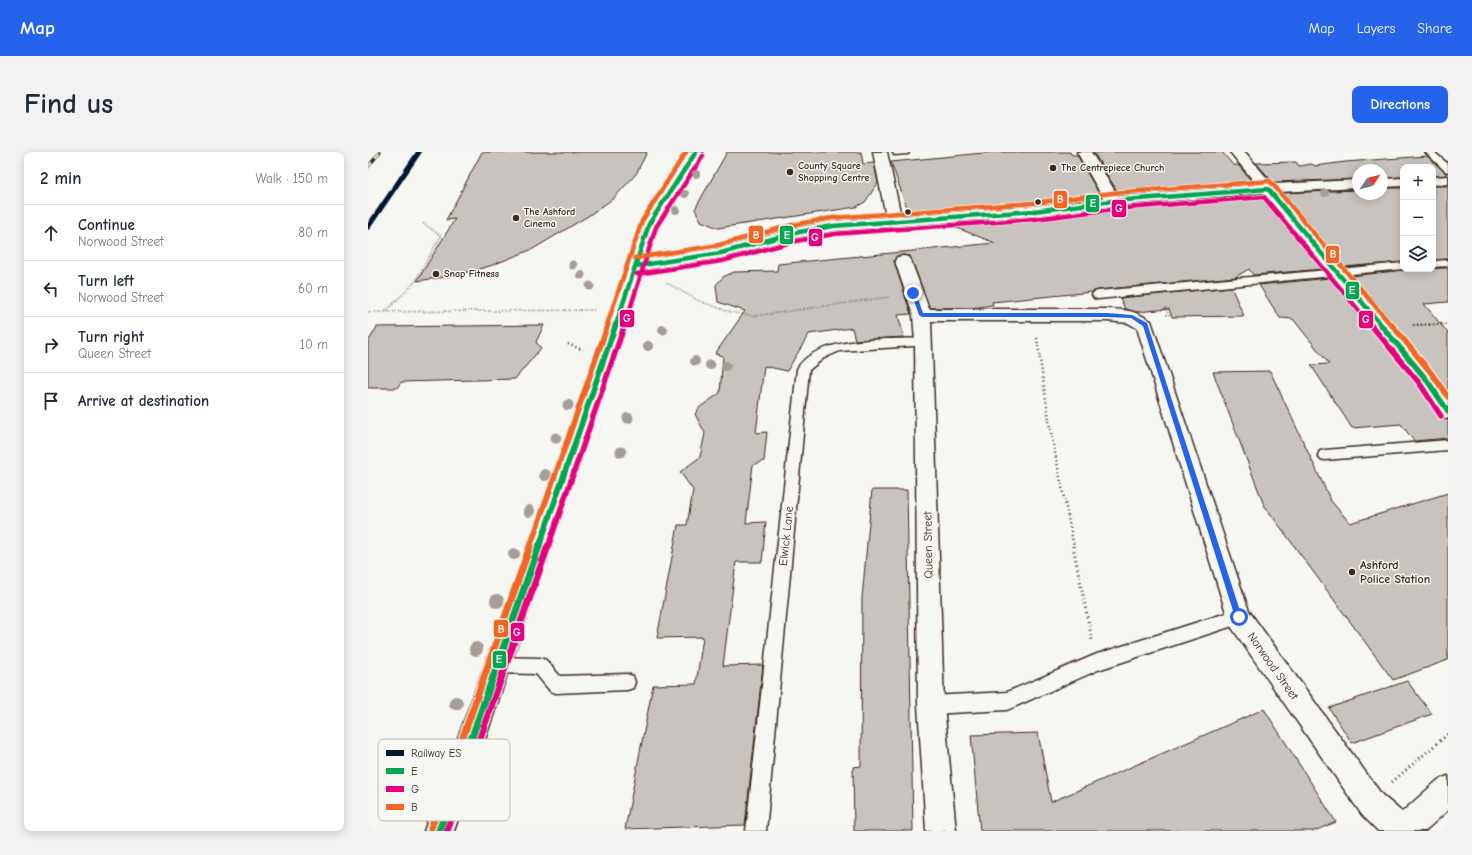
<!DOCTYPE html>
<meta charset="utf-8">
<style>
:root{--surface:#fff;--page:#f2f2f3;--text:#1f2937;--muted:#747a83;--line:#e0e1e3;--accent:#2563eb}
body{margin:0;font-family:"Comic Neue",sans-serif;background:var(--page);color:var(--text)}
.controls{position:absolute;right:12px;top:12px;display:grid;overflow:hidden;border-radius:8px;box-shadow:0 2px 10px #0003}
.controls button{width:36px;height:36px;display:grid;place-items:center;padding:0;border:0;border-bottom:1px solid var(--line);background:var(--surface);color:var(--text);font:20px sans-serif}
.compass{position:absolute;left:984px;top:12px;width:36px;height:36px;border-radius:50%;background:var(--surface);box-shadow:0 2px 10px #0003;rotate:55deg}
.stop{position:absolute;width:12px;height:12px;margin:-9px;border:3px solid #2563eb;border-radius:50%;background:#fff}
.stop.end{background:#2563eb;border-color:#fff;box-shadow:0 1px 4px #0008}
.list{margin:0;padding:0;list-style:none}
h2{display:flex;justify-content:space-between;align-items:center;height:52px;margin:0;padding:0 16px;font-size:17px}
h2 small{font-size:13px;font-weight:400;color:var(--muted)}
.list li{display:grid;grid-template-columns:26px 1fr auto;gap:12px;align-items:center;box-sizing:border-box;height:56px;padding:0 16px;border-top:1px solid var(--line)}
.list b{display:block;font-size:15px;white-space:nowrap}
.list p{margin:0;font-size:13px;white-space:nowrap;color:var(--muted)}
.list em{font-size:13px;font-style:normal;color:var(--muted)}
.icon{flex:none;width:22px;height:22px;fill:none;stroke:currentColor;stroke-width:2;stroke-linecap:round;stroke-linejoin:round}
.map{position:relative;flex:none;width:1080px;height:679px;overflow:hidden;border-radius:8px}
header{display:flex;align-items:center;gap:24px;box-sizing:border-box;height:56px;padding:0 20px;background:var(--accent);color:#fff}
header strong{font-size:19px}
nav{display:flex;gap:22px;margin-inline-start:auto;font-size:14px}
.intro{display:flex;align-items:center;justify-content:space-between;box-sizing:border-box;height:96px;padding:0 24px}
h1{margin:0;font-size:28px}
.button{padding:10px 18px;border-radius:8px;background:var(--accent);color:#fff;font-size:14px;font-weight:700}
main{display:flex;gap:24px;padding:0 24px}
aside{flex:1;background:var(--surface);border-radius:8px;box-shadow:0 2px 10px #0003}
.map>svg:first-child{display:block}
</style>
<header>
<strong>Map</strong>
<nav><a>Map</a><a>Layers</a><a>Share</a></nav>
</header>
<div class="intro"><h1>Find us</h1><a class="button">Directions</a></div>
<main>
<aside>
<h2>2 min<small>Walk · 150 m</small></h2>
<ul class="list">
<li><svg class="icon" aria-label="ahead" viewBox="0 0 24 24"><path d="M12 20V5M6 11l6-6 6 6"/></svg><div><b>Continue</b><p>Norwood Street</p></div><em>80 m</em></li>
<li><svg class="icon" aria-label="left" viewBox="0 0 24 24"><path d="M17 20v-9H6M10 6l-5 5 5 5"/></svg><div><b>Turn left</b><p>Norwood Street</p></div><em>60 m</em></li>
<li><svg class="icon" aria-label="right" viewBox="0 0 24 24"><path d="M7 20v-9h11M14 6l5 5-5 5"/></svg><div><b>Turn right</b><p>Queen Street</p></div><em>10 m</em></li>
<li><svg class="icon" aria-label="arrive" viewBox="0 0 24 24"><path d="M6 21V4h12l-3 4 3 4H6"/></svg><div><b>Arrive at destination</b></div></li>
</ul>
</aside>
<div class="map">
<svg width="1080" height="679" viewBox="0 0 1080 679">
<rect width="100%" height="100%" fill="#f6f6f2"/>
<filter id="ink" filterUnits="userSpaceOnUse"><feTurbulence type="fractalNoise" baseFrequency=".025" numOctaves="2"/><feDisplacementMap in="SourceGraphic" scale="8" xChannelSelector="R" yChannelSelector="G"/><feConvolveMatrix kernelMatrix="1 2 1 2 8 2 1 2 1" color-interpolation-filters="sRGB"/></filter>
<g filter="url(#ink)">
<!-- building -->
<path fill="#c8c3be" stroke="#3b2a1e" d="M 114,0 L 279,0 L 268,22 L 246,46 L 220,64 L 165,97 L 122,114 L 84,124 L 49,129 L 87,67 L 78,68 Z
M 359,0 L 493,0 L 495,12 L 506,11 L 510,31 L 497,50 L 488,55 L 350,76 L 333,69 L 327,57 Z
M 626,0 L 702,0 L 704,3 L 709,3 L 733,45 L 666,53 L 551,61 L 539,56 L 523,10 Z
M 740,0 L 854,0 L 865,13 L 870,13 L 886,32 L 751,42 L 726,1 Z
M 1059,4 L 1080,23 L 1065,24 L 1065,15 L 1035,15 L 1035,25 L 1014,26 L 1014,18 L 990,18 L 990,27 L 905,30 L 888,11 L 928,10 L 931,14 L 944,12 L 947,14 L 977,10 Z
M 1065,34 L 1080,34 L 1080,107 L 1065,108 Z
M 1014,36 L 1035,36 L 1035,110 L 976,115 L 914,41 L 990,38 L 990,42 L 1014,42 Z
M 894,43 L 955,117 L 885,123 L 881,117 L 867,125 L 730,138 L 724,140 L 624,150 L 625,153 L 603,156 L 562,156 L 542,104 L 535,103 L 529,104 L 526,109 L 543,162 L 530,163 L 536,185 L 487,188 L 484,176 L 441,182 L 419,219 L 396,214 L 388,281 L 399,280 L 396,309 L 385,313 L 378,371 L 398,370 L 394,410 L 368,410 L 355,514 L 395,513 L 377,673 L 257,677 L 285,533 L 328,532 L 335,485 L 289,486 L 310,373 L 319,373 L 325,338 L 312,320 L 332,305 L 337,281 L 327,262 L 332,255 L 352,241 L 355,204 L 347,202 L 377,159 L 350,150 L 348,133 L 355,125 L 366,120 L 409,119 L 410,112 L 627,91 L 579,72 L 666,66 L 745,55 Z
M 1080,116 L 1080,150 L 1056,152 L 1080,181 L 1080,240 L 1066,221 L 984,124 L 1035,118 L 1036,117 Z
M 962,126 L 1050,233 L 1072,265 L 1080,268 L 1080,286 L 1046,289 L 1033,272 L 984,276 L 943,213 L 961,212 L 925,167 L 912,166 L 891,133 Z
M 863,135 L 876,164 L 804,165 L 801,157 L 769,160 L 757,157 L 752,146 Z
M 176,173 L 168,190 L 173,196 L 147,227 L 33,230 L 29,236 L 0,236 L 0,190 L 9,175 Z
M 902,219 L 963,349 L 982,371 L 1080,341 L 1080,508 L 1025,528 L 896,353 L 845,220 Z
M 504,338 L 539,338 L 545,679 L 486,679 L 485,615 L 493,614 L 494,446 Z
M 1039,529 L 1064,562 L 984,591 L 961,556 Z
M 896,557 L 968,670 L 946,679 L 612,679 L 603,583 L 670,581 L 683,650 Z"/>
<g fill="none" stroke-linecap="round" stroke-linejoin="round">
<!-- lane casing -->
<g stroke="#3b2a1e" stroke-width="3">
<path id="lane" d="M 525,0 L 541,0 L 540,2 L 526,3 Z
M 1057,0 L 1066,0 L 1080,12 L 1080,20 L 1077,19 Z
M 1080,108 L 1080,114 L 1065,115 L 1065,109 Z
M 1035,111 L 1035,117 L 1037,117 L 1035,117 L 730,147 L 726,146 L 724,143 L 726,140 L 730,139 Z
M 556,186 L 560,187 L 562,190 L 560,193 L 472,199 L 456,206 L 441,218 L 398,679 L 378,679 L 429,217 C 448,183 521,188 556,186 Z
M 1080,288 L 1080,298 L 957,308 L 952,307 L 950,303 L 952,299 L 957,298 Z
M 871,457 L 877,460 L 879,465 L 877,470 L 730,518 L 639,558 L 563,562 L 557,559 L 554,553 L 557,547 L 563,544 L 639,540 L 729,502 Z
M 129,505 L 172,506 L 178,508 L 192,524 L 259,522 L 265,524 L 267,530 L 265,536 L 259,538 L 188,541 L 182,539 L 168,522 L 129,521 L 123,519 L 121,513 L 123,507 Z"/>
</g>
<!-- street casing -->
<g stroke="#3b2a1e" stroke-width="3">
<path id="street" d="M 321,0 L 335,0 L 289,72 L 278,107 L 352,96 L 426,76 L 465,69 L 518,65 L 505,0 L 519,0 L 533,64 L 666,54 L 735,46 L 709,0 L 723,0 L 750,44 L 889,33 L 862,0 L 877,0 L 904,32 L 990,28 L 990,36 L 911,40 L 1065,222 L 1080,243 L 1080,267 L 1073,264 L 1051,232 L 895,41 L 745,54 L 666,64 L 465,79 L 427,86 L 353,106 L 274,118 L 246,207 L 86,679 L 56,679 L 228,207 L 273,72 Z
M 1080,24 L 1080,32 L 1065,33 L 1065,25 Z
M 1035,26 L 1035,34 L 1014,35 L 1014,27 Z
M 535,104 L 541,105 L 543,109 L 561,157 L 739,157 C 759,158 766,158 783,169 L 881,459 L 1014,643 L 1034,660 L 1070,628 L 1080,624 L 1080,658 L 1057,679 L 1010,679 L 994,663 L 862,473 L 769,176 L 760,171 L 739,169 L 563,169 L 576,553 L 588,679 L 558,679 L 550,553 L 547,190 L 545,163 L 527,109 L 529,105 Z"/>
</g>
<!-- path-far2 -->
<path stroke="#3b2a1e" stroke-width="2" stroke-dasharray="0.5 2" stroke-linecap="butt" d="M 299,131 L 331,149 L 362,160 L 386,164 L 521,145
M 797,156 L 801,163 L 798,163
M 18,159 L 46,131 L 73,84 L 55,71
M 0,160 L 227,158
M 1045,173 L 1080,172"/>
<!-- path-far1 -->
<path stroke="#3b2a1e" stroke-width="2.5" stroke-dasharray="1 3" stroke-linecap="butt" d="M 1045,173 L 1075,172
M 669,186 L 682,276 L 706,395
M 200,192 L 215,198"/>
<!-- path -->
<path stroke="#3b2a1e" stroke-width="3" stroke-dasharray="1 3.5" stroke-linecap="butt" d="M 705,394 L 724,488
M 1024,630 L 1080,582"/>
<!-- lane -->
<use href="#lane" fill="#f6f6f2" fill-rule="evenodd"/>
<!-- street -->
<use href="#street" fill="#f6f6f2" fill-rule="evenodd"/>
<!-- rail casing -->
<g stroke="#3b2a1e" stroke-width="3">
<path id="rail" d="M 0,15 L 12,0"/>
</g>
<!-- rail -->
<use href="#rail" stroke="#f6f6f2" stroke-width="2" stroke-dasharray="6" stroke-linecap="butt"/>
<!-- bus-1-far2 casing -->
<g stroke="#f6f6f2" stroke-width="6">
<path id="bus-1-far2" d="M 268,114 L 353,101 L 426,81 L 465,74 L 666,59 L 745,49 L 900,37 L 1013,173
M 248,173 L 281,72 L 328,0"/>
</g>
<!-- bus-1-far1 casing -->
<g stroke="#f6f6f2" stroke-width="8">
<path id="bus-1-far1" d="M 1012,172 L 1058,227 L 1080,259
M 171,395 L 248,172"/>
</g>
<!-- bus-1 casing -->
<g stroke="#f6f6f2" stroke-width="10">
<path id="bus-1" d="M 71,679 L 171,394"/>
</g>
<!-- bus-2-far2 casing -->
<g stroke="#f6f6f2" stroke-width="6">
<path id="bus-2-far2" d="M 269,122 L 354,109 L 428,89 L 466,82 L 667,67 L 746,57 L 896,45 L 1003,173
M 257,173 L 288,75 L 335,4"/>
</g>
<!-- bus-2-far1 casing -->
<g stroke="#f6f6f2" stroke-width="8">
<path id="bus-2-far1" d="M 1002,172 L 1052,232 L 1073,264
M 180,395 L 257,172"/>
</g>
<!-- bus-2 casing -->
<g stroke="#f6f6f2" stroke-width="10">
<path id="bus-2" d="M 79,679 L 180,394"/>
</g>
<!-- bus-3-far2 casing -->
<g stroke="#f6f6f2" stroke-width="6">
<path id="bus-3-far2" d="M 267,106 L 351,93 L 424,73 L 464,66 L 665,51 L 744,41 L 902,29 L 1023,173
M 239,173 L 274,69 L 318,0"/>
</g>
<!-- bus-3-far1 casing -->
<g stroke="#f6f6f2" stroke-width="8">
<path id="bus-3-far1" d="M 1023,172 L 1064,222 L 1080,245
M 162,395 L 240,172"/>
</g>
<!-- bus-3 casing -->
<g stroke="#f6f6f2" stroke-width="10">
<path id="bus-3" d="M 63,676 L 162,394"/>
</g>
<!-- bus-1-far2 -->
<use href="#bus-1-far2" stroke="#00a651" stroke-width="4.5"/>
<!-- bus-1-far1 -->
<use href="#bus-1-far1" stroke="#00a651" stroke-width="5.5"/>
<!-- bus-1 -->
<use href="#bus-1" stroke="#00a651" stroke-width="7"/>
<!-- bus-2-far2 -->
<use href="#bus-2-far2" stroke="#e5007d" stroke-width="4.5"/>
<!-- bus-2-far1 -->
<use href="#bus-2-far1" stroke="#e5007d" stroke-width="5.5"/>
<!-- bus-2 -->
<use href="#bus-2" stroke="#e5007d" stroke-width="7"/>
<!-- bus-3-far2 -->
<use href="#bus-3-far2" stroke="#f26522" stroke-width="4.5"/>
<!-- bus-3-far1 -->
<use href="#bus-3-far1" stroke="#f26522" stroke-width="5.5"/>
<!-- bus-3 -->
<use href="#bus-3" stroke="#f26522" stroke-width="7"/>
<!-- rail-1 casing -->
<g stroke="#f6f6f2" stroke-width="7">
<path id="rail-1" d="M 0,75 L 51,0"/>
</g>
<!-- rail-1 -->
<use href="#rail-1" stroke="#011633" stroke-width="5"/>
</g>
<!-- trees -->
<g fill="#a59e96">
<circle cx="328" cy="22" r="4"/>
<circle cx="957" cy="41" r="4"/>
<circle cx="317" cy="42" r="4"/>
<circle cx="308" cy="58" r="4"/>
<circle cx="205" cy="113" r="4.5"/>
<circle cx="213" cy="123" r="4.5"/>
<circle cx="222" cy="134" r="4.5"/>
<circle cx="295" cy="178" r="5"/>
<circle cx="280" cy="194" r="5"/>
<circle cx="327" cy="209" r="5"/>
<circle cx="342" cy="213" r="5"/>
<circle cx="358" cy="214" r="5"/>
<circle cx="200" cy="253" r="5.5"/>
<circle cx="260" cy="266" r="5.5"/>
<circle cx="188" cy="286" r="5.5"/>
<circle cx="253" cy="300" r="5.5"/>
<circle cx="177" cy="323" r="6"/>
<circle cx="161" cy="359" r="6"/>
<circle cx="146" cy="402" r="6"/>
<circle cx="129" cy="449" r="7"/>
<circle cx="108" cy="497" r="7"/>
<circle cx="88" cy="551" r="7"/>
</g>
</g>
<!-- route -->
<path fill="#2563eb" d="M 543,140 L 548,141 L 555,161 L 739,161 L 764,163 L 779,171 L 874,465 L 873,468 L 871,469 L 867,465 L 775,174 L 763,166 L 739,165 L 554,165 L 551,163 Z"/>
<!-- markers -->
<g fill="#3b2a1e" stroke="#f6f6f2" stroke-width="1.5">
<circle cx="685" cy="16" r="4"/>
<circle cx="422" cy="20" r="4"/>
<circle cx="670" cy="50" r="3.5"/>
<circle cx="540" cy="60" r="3.5"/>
<circle cx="148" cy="66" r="4"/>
<circle cx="68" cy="122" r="4"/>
<circle cx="984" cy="420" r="4"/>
</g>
<g text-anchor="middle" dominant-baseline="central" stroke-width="3" stroke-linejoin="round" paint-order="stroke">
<!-- far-poi labels -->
<g font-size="10" font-weight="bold" fill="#3b2a1e" stroke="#f6f6f2" text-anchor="start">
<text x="430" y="14">County Square<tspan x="430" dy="12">Shopping Centre</tspan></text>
<text x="693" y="16">The Centrepiece Church</text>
<text x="156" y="60">The Ashford<tspan x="156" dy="12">Cinema</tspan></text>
<text x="76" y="122">Snap Fitness</text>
</g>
<!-- street labels -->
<g font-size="12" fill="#3b2a1e" stroke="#f6f6f2">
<text transform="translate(418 384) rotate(-84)">Elwick Lane</text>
<text transform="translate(560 393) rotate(-91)">Queen Street</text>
<text transform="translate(905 514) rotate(55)">Norwood Street</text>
</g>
<!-- poi labels -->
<g font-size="12" font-weight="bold" fill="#3b2a1e" stroke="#f6f6f2" text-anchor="start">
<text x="992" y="413">Ashford<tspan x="992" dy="14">Police Station</tspan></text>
</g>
</g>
<!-- legend -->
<rect x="10" y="587" width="132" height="82" rx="6" fill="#f6f6f2" stroke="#beb9b2" stroke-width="1"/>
<rect x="18" y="598" width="18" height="6" fill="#011633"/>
<rect x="18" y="616" width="18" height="6" fill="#00a651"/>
<rect x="18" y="634" width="18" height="6" fill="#e5007d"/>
<rect x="18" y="652" width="18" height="6" fill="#f26522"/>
<g font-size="11" fill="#3b2a1e">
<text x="43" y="605">Railway ES</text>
<text x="43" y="623">E</text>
<text x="43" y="641">G</text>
<text x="43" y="659">B</text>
</g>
<g stroke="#f6f6f2" stroke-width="1.5">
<rect x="685" y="38" width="15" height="19" rx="4" fill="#f26522"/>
<rect x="717" y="42" width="15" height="19" rx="4" fill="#00a651"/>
<rect x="743" y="47" width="16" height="19" rx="4" fill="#e5007d"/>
<rect x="380" y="73" width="16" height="19" rx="4" fill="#f26522"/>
<rect x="411" y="73" width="15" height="20" rx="4" fill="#00a651"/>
<rect x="440" y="76" width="15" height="19" rx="4" fill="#e5007d"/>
<rect x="957" y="93" width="15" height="19" rx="4" fill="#f26522"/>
<rect x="977" y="129" width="15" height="19" rx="4" fill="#00a651"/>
<rect x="251" y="157" width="16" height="19" rx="4" fill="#e5007d"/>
<rect x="990" y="158" width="16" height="19" rx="4" fill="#e5007d"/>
<rect x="125" y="467" width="16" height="19" rx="4" fill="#f26522"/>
<rect x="142" y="470" width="15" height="20" rx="4" fill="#e5007d"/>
<rect x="124" y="498" width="15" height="19" rx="4" fill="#00a651"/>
</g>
<g font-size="11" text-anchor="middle" font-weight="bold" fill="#fff">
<text x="692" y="51">B</text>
<text x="725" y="55">E</text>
<text x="751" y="60">G</text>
<text x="388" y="87">B</text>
<text x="419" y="87">E</text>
<text x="447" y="89">G</text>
<text x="965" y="106">B</text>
<text x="984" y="142">E</text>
<text x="259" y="170">G</text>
<text x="998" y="171">G</text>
<text x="133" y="481">B</text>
<text x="149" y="484">G</text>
<text x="131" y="511">E</text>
</g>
</svg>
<div class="controls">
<button>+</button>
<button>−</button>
<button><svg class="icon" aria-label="layers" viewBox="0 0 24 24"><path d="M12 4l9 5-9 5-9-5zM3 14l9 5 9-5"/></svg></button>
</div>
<svg class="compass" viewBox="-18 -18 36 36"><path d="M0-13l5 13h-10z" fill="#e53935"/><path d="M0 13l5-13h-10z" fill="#747a83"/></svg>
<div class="stop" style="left:871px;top:465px"></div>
<div class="stop end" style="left:545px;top:141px"></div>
</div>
</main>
